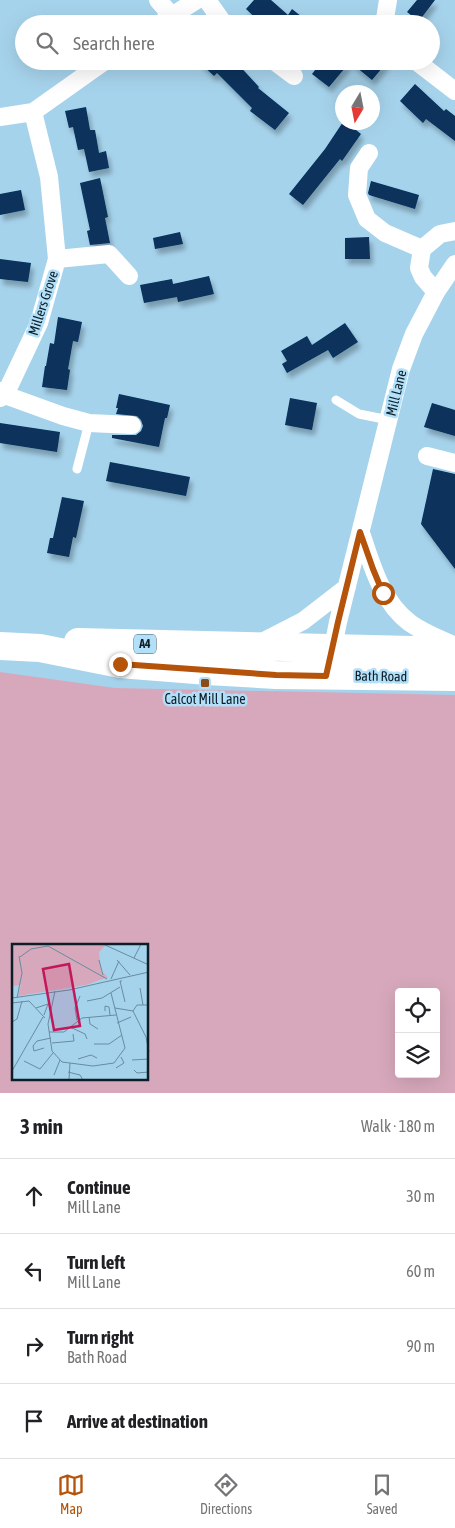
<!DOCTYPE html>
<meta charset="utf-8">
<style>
:root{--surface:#fff;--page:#f6f6f6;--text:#202124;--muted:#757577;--line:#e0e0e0;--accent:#b45309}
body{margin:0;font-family:"Asap Condensed",sans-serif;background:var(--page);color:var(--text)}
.controls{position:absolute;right:15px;bottom:15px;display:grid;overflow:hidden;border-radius:5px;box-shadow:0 5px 20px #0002}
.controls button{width:45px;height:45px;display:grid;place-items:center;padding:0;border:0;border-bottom:1px solid var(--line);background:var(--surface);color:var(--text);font:25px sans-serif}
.compass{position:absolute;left:335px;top:85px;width:45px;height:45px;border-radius:50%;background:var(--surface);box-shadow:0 5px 20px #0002;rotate:190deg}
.stop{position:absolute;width:15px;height:15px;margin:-11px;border:4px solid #b45309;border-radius:50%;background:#fff}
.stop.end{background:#b45309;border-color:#fff;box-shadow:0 1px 5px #0008}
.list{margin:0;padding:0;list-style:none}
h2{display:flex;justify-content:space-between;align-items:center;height:65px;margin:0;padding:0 20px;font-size:21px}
h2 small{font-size:16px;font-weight:400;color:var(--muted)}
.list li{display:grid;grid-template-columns:32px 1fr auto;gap:15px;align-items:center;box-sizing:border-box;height:75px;padding:0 20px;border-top:1px solid var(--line)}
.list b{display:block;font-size:19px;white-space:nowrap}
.list p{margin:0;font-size:16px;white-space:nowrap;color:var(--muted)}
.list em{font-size:16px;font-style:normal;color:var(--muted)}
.icon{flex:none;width:28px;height:28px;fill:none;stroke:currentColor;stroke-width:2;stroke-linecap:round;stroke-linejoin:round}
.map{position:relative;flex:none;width:455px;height:1093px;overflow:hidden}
.search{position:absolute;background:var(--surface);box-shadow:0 5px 20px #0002;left:15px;right:15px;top:15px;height:55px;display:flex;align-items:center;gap:12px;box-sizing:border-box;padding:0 18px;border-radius:28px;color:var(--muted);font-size:19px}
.sheet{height:365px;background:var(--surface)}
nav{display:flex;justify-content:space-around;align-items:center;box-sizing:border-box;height:70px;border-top:1px solid var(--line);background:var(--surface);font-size:14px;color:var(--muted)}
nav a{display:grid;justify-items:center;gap:2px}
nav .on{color:var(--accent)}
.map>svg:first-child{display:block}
</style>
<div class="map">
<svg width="455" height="1093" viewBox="0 0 455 1093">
<defs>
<filter id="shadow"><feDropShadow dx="3" dy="5.5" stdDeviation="2.5" flood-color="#0004"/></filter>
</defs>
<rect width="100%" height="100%" fill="#a6d3ec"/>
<!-- green -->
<path fill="#d7a8bb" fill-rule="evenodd" d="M 0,672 L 115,688 L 455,695 L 455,1093 L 0,1093 ZM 14,946 L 148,946 L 148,1079 L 14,1079 ZM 399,992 L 436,992 L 436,1074 L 399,1074 Z"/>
<!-- building -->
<path fill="#07315c" filter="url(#shadow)" d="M 254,0 L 271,0 L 288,15 L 292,9 L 311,24 L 262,24 L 246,9 Z
M 417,0 L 435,0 L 419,21 L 407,12 Z
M 198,61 L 235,61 L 259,87 L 258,88 L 289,113 L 275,130 L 250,111 L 252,108 L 217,73 L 214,76 Z
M 322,61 L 388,61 L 372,80 L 350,62 L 329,87 L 312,74 Z
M 415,84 L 444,111 L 446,109 L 455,116 L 455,141 L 426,119 L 423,123 L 400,101 Z
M 86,107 L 90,130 L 95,130 L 99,153 L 106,151 L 109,168 L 89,172 L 84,149 L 78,150 L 73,127 L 69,128 L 65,111 Z
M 343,122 L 346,122 L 361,134 L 342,161 L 340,159 L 303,205 L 289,194 L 325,149 Z
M 100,178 L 108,217 L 105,218 L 110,243 L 90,245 L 87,231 L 90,230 L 80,183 Z
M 371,181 L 419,195 L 415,209 L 369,195 L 368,193 Z
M 21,190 L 25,210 L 0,215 L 0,194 Z
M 180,232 L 183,244 L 155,249 L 153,238 Z
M 369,237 L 370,259 L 345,259 L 345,238 Z
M 0,259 L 31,263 L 28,282 L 0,279 Z
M 209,276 L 214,294 L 178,302 L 177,297 L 144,303 L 140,285 L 172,279 L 173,284 Z
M 58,317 L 82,322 L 78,342 L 73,341 L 68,369 L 70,370 L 67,390 L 42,387 L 45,366 L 46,366 L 50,343 L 54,344 Z
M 345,323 L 358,342 L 333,358 L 328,350 L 287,373 L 282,364 L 287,361 L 281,351 L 307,336 L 312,345 Z
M 119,394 L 170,405 L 167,418 L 165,418 L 159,447 L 112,438 L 112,435 L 136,435 L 141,431 L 143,426 L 141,420 L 137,416 L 116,414 L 118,408 L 116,408 Z
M 290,398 L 317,403 L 312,430 L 285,425 Z
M 432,403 L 455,410 L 455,436 L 424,427 Z
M 0,423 L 60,432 L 57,452 L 0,443 Z
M 110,462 L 190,477 L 186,496 L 106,481 Z
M 433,469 L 455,474 L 455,569 L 421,524 Z
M 62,497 L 84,501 L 76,538 L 73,537 L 69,557 L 47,553 L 50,538 L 53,538 Z"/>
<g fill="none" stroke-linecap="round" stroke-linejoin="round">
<!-- lane -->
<path stroke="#fff" stroke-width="9" d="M 336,400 L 359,414 L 389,420
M 77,469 L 89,423"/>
<!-- street -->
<path stroke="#fff" stroke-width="18" d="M 158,0 L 171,15
M 207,0 L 224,24
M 159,24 L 197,0
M 385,24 L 385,19 L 388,0
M 274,61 L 294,76
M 416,61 L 455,91
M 0,117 L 33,112 L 105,61
M 369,153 L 359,168 L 357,195 L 367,219 L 385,233 L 422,249
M 57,259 L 109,254 L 129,276
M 436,292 L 423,277 L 419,268 L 422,249 L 440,234 L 455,231
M 0,391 L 5,395 L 63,416 L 89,423 L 132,425
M 0,398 L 5,395 L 39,323 L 57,259 L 49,177 L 33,112
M 427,456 L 455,463
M 361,533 C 372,565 381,601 410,623 C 424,633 440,639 455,646
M 258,644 L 303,621 L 347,587
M 331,657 L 338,622 L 401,369 L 414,334 L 436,292 L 455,264"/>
<!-- primary -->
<path stroke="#fff" stroke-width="28" d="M 78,642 L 455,651
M 0,646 L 40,648 L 120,664 L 208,671 L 276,675 L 455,677"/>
</g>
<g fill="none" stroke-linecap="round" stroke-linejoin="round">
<!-- route -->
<path stroke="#b45309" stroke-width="6" d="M 120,664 L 276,675 L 326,676 L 338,622 L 360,532 L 373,569 L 383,593"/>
</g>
<!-- markers -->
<rect fill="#8d4b19" stroke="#b3e0f9" stroke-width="2" x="200" y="678" width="10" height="10" rx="2.5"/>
<g text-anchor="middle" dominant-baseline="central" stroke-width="5" stroke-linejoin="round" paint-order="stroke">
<!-- shield labels -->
<rect fill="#b3e0f9" stroke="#3f5867" stroke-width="1" x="134" y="634.5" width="22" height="19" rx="4"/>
<g font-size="12" font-weight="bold" fill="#0d1e28">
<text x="145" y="644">A4</text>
</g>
<!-- street labels -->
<g font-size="14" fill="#0d1e28" stroke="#b3e0f9">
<text transform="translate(43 303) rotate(-72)">Millers Grove</text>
<text transform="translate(396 393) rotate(-76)">Mill Lane</text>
<text transform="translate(381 676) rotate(1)">Bath Road</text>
</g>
<!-- poi labels -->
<g font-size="14" fill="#0d1e28" stroke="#b3e0f9">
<text x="205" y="699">Calcot Mill Lane</text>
</g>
</g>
<!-- overview -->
<g transform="translate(12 944)">
<rect width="136" height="136" fill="#a6d3ec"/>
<path d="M 0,0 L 90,0 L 93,2 L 87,8 L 89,27 L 96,33 L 74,41 L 6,52 L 9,41 L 0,42 Z" fill="#d7a8bb"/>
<path fill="none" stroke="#698b9e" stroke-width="1" d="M 91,0 L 137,21M 8,13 L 19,5 L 36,2 L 95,35M 122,14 L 129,0M 87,16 L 91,31M 105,16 L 118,31M 99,35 L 107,17M 110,37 L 108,37 L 113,58M 128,44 L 131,61M 43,47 L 36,80 L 40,107 L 50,118 L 81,122 L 102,119 L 113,104 L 99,49M 0,54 L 57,46 L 137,28M 5,54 L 10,29 L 7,12M 75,57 L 90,54 L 108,43M 0,59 L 17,57 L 33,74M 24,64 L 36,60 L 32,71M 103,64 L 121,67M 93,67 L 93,62 L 97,63 L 98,71M 121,67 L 134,93 L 137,108M 121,67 L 125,61 L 137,61M 77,73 L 78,80 L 86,85M 65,76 L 63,64 L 68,52M 0,78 L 5,75 L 10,57M 105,79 L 119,73M 58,83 L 73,90 L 75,95M 37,88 L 52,88 L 70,74 L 104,71M 40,99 L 62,97 L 61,90M 82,100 L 97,100 L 110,91M 32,104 L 22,107 L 21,102 L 25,97 L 39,94M 66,115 L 79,111 L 85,114M 120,116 L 137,115M 12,117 L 28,125 L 41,109M 104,124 L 112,119 L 109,113M 122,126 L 125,129 L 137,128M 0,127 L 31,73M 56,128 L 68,131 L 71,136M 42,131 L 48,116M 57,136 L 58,119"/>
<path fill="#c2185b" fill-opacity="0.15" stroke="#c2185b" stroke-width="2.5" d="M 57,20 L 68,82 L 42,86 L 31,25 Z"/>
<rect width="136" height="136" fill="none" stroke="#0d1e28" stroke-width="2.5"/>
</g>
</svg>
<div class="controls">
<button><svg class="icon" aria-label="locate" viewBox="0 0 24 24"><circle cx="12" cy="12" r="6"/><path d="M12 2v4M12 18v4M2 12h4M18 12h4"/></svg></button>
<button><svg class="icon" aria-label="layers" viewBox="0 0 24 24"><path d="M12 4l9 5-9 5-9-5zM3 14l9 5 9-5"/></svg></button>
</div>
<svg class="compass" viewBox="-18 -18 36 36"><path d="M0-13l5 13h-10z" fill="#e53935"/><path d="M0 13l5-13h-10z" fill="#757577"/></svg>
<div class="stop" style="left:383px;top:593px"></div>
<div class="stop end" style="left:120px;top:664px"></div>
<div class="search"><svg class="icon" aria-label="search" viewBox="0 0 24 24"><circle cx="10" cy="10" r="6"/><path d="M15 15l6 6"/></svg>Search here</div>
</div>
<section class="sheet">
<h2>3 min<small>Walk · 180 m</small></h2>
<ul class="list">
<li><svg class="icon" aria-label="ahead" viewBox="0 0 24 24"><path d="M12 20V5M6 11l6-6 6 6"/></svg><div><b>Continue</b><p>Mill Lane</p></div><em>30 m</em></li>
<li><svg class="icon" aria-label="left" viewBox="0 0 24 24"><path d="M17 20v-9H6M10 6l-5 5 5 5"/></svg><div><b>Turn left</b><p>Mill Lane</p></div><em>60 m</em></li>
<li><svg class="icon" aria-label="right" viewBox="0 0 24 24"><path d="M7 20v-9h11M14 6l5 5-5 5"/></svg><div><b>Turn right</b><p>Bath Road</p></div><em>90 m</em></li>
<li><svg class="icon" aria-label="arrive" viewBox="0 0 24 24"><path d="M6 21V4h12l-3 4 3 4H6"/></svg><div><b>Arrive at destination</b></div></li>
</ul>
</section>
<nav>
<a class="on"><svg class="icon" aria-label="map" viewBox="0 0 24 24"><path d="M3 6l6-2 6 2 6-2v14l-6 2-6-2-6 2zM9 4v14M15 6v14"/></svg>Map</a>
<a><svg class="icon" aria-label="directions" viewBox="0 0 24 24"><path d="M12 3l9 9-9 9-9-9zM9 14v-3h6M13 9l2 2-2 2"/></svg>Directions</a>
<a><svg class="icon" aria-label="saved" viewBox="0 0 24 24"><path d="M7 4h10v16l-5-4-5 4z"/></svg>Saved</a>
</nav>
